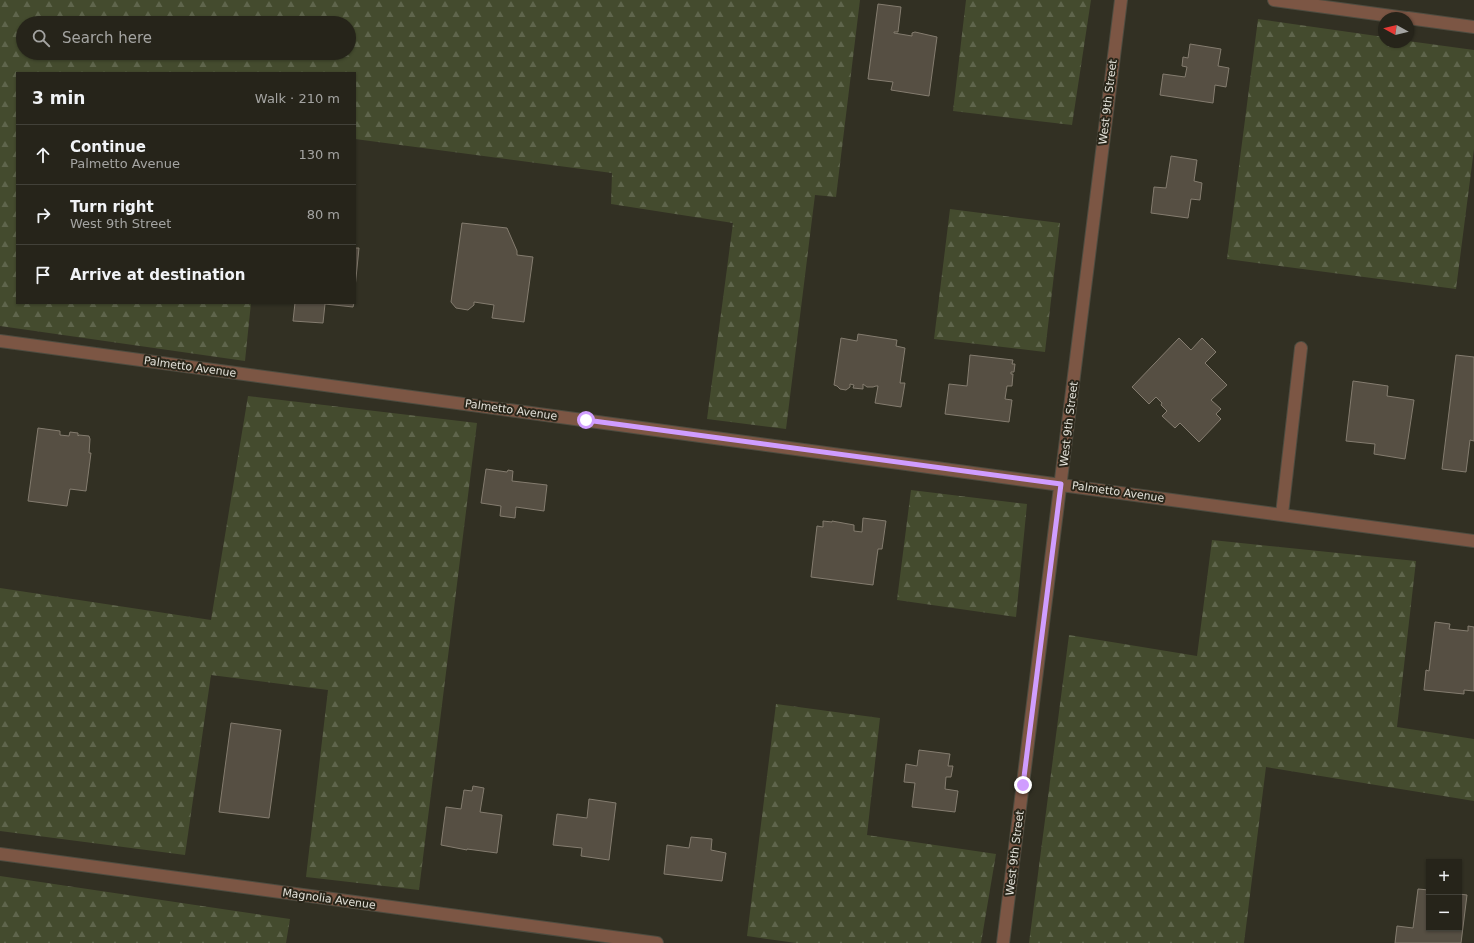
<!DOCTYPE html>
<meta charset="utf-8">
<style>
:root{--surface:#26241a;--page:#323027;--text:#f1f3f6;--muted:#a4a4a2;--line:#424139}
body{margin:0;font-family:"DejaVu Sans",sans-serif;background:var(--page);color:var(--text)}
.controls{position:absolute;right:12px;bottom:12px;display:grid;overflow:hidden;border-radius:0px;box-shadow:0 1px 3px #0004}
.controls button{width:36px;height:36px;display:grid;place-items:center;padding:0;border:0;border-bottom:1px solid var(--line);background:var(--surface);color:var(--text);font:20px sans-serif}
.compass{position:absolute;left:1378px;top:12px;width:36px;height:36px;border-radius:50%;background:var(--surface);box-shadow:0 1px 3px #0004;rotate:278deg}
.stop{position:absolute;width:12px;height:12px;margin:-9px;border:3px solid #d09dff;border-radius:50%;background:#fff}
.stop.end{background:#d09dff;border-color:#fff;box-shadow:0 1px 4px #0008}
.list{margin:0;padding:0;list-style:none}
h2{display:flex;justify-content:space-between;align-items:center;height:52px;margin:0;padding:0 16px;font-size:17px}
h2 small{font-size:13px;font-weight:400;color:var(--muted)}
.list li{display:grid;grid-template-columns:26px 1fr auto;gap:12px;align-items:center;box-sizing:border-box;height:60px;padding:0 16px;border-top:1px solid var(--line)}
.list b{display:block;font-size:15px;white-space:nowrap}
.list p{margin:0;font-size:13px;white-space:nowrap;color:var(--muted)}
.list em{font-size:13px;font-style:normal;color:var(--muted)}
.icon{flex:none;width:22px;height:22px;fill:none;stroke:currentColor;stroke-width:2;stroke-linecap:round;stroke-linejoin:round}
.map{position:relative;flex:none;width:1474px;height:943px;overflow:hidden}
.search{position:absolute;background:var(--surface);box-shadow:0 1px 3px #0004;left:16px;top:16px;width:340px;height:44px;display:flex;align-items:center;gap:10px;box-sizing:border-box;padding:0 14px;border-radius:22px;color:var(--muted);font-size:15px}
.panel{position:absolute;background:var(--surface);box-shadow:0 1px 3px #0004;left:16px;top:72px;width:340px;height:232px;border-radius:0px}
.map>svg:first-child{display:block}
</style>
<div class="map">
<svg width="1474" height="943" viewBox="0 0 1474 943">
<defs>
<pattern id="forest-firs" width="22" height="20" patternUnits="userSpaceOnUse"><rect width="22" height="20" fill="#444b2e"/><path d="M5 1l3.5 6h-7zM16 11l3.5 6h-7z" fill="#5f654c"/></pattern>
</defs>
<rect width="100%" height="100%" fill="#323023"/>
<!-- forest -->
<path fill="url(#forest-firs)" fill-rule="evenodd" d="M 0,0 L 860,0 L 836,197 L 815,195 L 786,429 L 707,419 L 733,223 L 611,204 L 612,173 L 355,139 L 355,73 L 17,73 L 17,303 L 251,303 L 245,361 L 0,326 ZM 23,23 L 349,23 L 349,53 L 23,53 Z
M 966,0 L 1091,0 L 1072,125 L 953,111 Z
M 1258,19 L 1384,37 L 1384,42 L 1408,42 L 1408,41 L 1474,50 L 1474,149 L 1456,289 L 1227,259 Z
M 950,209 L 1060,223 L 1045,352 L 934,339 Z
M 248,396 L 477,423 L 419,890 L 306,877 L 328,690 L 211,675 L 185,855 L 0,831 L 0,588 L 211,620 Z
M 911,490 L 1027,504 L 1016,617 L 897,600 Z
M 1212,540 L 1416,561 L 1397,727 L 1474,739 L 1474,801 L 1266,767 L 1244,943 L 1029,943 L 1069,635 L 1197,656 Z
M 776,704 L 880,718 L 867,835 L 996,854 L 981,943 L 796,943 L 747,936 Z
M 0,876 L 290,919 L 286,943 L 0,943 Z"/>
<!-- building -->
<path fill="#564f43" stroke="#847c6f" d="M 878,4 L 901,7 L 898,32 L 894,32 L 894,33 L 912,36 L 912,33 L 915,32 L 937,37 L 929,96 L 891,90 L 893,82 L 868,79 Z
M 1190,44 L 1221,49 L 1218,66 L 1229,68 L 1226,87 L 1215,85 L 1213,103 L 1160,95 L 1163,74 L 1185,77 L 1187,67 L 1182,66 L 1183,57 L 1188,58 Z
M 1171,156 L 1197,160 L 1194,181 L 1202,183 L 1200,200 L 1191,199 L 1188,218 L 1151,213 L 1154,187 L 1166,188 Z
M 462,223 L 507,228 L 517,251 L 517,255 L 533,257 L 524,322 L 492,318 L 494,305 L 474,302 L 474,305 L 468,310 L 456,308 L 451,302 Z
M 355,248 L 359,248 L 355,288 Z
M 295,303 L 354,303 L 353,307 L 325,304 L 323,323 L 293,321 Z
M 858,334 L 897,340 L 896,346 L 905,348 L 900,383 L 905,383 L 901,407 L 875,403 L 878,386 L 876,386 L 873,387 L 867,387 L 863,384 L 863,389 L 853,388 L 854,385 L 850,384 L 850,387 L 846,390 L 840,389 L 837,386 L 834,385 L 841,338 L 857,341 Z
M 1179,338 L 1191,350 L 1202,338 L 1216,352 L 1205,363 L 1227,385 L 1211,400 L 1221,409 L 1216,414 L 1221,419 L 1199,442 L 1180,423 L 1175,428 L 1162,416 L 1167,411 L 1161,405 L 1162,403 L 1156,397 L 1149,404 L 1132,387 Z
M 970,355 L 1013,360 L 1012,364 L 1015,364 L 1014,372 L 1011,372 L 1011,374 L 1013,374 L 1012,386 L 1007,386 L 1005,399 L 1012,400 L 1009,422 L 945,414 L 949,384 L 967,386 Z
M 1456,355 L 1474,357 L 1474,441 L 1470,440 L 1466,472 L 1442,469 Z
M 1353,381 L 1388,386 L 1387,396 L 1414,400 L 1405,459 L 1374,454 L 1375,444 L 1346,441 Z
M 38,428 L 60,431 L 60,435 L 69,436 L 70,432 L 78,433 L 78,436 L 79,435 L 89,436 L 90,439 L 89,453 L 91,453 L 86,491 L 70,489 L 67,506 L 28,501 Z
M 486,469 L 507,472 L 508,470 L 513,471 L 512,481 L 547,485 L 544,511 L 516,507 L 515,518 L 500,516 L 501,506 L 481,503 Z
M 863,518 L 886,521 L 882,549 L 878,549 L 873,585 L 811,577 L 817,526 L 823,527 L 823,521 L 832,522 L 832,521 L 854,525 L 854,531 L 862,532 Z
M 1435,622 L 1450,624 L 1449,629 L 1468,631 L 1468,626 L 1474,627 L 1474,691 L 1464,690 L 1464,694 L 1424,690 L 1426,670 L 1429,671 Z
M 231,723 L 281,730 L 269,818 L 219,812 Z
M 919,750 L 950,754 L 948,766 L 953,766 L 951,777 L 946,777 L 945,789 L 958,791 L 955,812 L 912,807 L 915,783 L 904,782 L 906,764 L 917,766 Z
M 473,786 L 484,788 L 480,812 L 502,815 L 497,853 L 467,849 L 467,850 L 441,845 L 446,807 L 461,809 L 464,790 L 472,791 Z
M 589,799 L 616,803 L 609,860 L 581,856 L 582,848 L 553,845 L 557,814 L 587,818 Z
M 691,837 L 712,839 L 711,850 L 726,853 L 722,881 L 664,874 L 667,845 L 689,848 Z
M 1418,889 L 1429,890 L 1429,928 L 1459,928 L 1459,894 L 1467,895 L 1461,943 L 1395,943 L 1397,926 L 1413,928 Z"/>
<g fill="none" stroke-linecap="round" stroke-linejoin="round">
<!-- minor casing -->
<g stroke="#4e4c40" stroke-width="14">
<path id="minor" d="M 1274,0 L 1406,18
M 1408,18 L 1474,27
M 0,341 L 1474,541
M 1282,514 L 1301,348
M 0,854 L 657,943
M 1003,943 L 1121,0"/>
</g>
<!-- minor -->
<use href="#minor" stroke="#7c5644" stroke-width="12"/>
</g>
<g fill="none" stroke-linecap="round" stroke-linejoin="round">
<!-- route -->
<path stroke="#d09dff" stroke-width="5" d="M 586,420 L 1061,484 L 1023,785"/>
</g>
<g text-anchor="middle" dominant-baseline="central" stroke-width="4" stroke-linejoin="round" paint-order="stroke">
<!-- street labels -->
<g font-size="11" fill="#e4e2da" stroke="#29261a">
<text transform="translate(1108 102) rotate(-83)">West 9th Street</text>
<text transform="translate(190 367) rotate(8)">Palmetto Avenue</text>
<text transform="translate(511 410) rotate(8)">Palmetto Avenue</text>
<text transform="translate(1069 424) rotate(-83)">West 9th Street</text>
<text transform="translate(1118 492) rotate(8)">Palmetto Avenue</text>
<text transform="translate(1015 853) rotate(-83)">West 9th Street</text>
<text transform="translate(329 899) rotate(8)">Magnolia Avenue</text>
</g>
</g>
</svg>
<div class="controls">
<button>+</button>
<button>−</button>
</div>
<svg class="compass" viewBox="-18 -18 36 36"><path d="M0-13l5 13h-10z" fill="#e53935"/><path d="M0 13l5-13h-10z" fill="#a4a4a2"/></svg>
<div class="stop" style="left:586px;top:420px"></div>
<div class="stop end" style="left:1023px;top:785px"></div>
<div class="search"><svg class="icon" aria-label="search" viewBox="0 0 24 24"><circle cx="10" cy="10" r="6"/><path d="M15 15l6 6"/></svg>Search here</div>
<section class="panel">
<h2>3 min<small>Walk · 210 m</small></h2>
<ul class="list">
<li><svg class="icon" aria-label="ahead" viewBox="0 0 24 24"><path d="M12 20V5M6 11l6-6 6 6"/></svg><div><b>Continue</b><p>Palmetto Avenue</p></div><em>130 m</em></li>
<li><svg class="icon" aria-label="right" viewBox="0 0 24 24"><path d="M7 20v-9h11M14 6l5 5-5 5"/></svg><div><b>Turn right</b><p>West 9th Street</p></div><em>80 m</em></li>
<li><svg class="icon" aria-label="arrive" viewBox="0 0 24 24"><path d="M6 21V4h12l-3 4 3 4H6"/></svg><div><b>Arrive at destination</b></div></li>
</ul>
</section>
</div>
